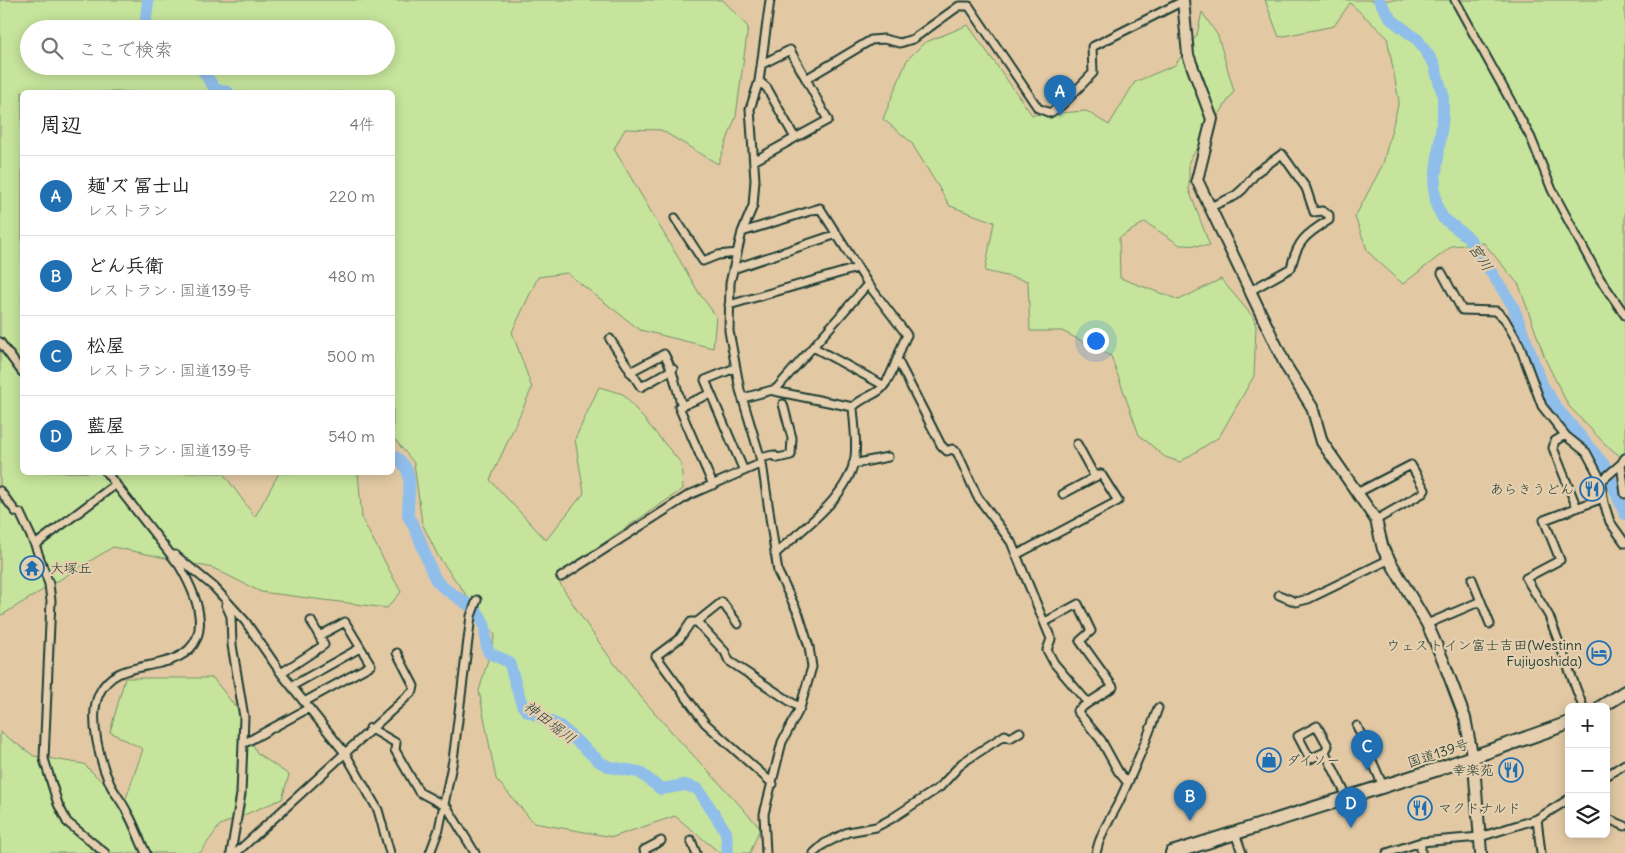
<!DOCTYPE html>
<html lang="ja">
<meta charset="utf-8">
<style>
:root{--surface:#fff;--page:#f2f2f2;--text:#222;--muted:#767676;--line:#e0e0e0;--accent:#1f6fb2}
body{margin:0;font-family:Delius,"Klee One",sans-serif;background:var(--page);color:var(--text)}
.controls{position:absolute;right:15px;bottom:15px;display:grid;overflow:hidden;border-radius:8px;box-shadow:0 2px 12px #0003}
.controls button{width:45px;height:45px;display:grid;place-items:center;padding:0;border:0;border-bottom:1px solid var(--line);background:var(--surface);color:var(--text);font:25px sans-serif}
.you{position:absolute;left:1095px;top:340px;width:18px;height:18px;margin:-12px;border:4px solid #fff;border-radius:50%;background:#1a73e8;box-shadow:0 0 0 8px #1a73e833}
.badge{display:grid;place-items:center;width:32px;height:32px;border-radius:50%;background:var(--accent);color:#fff;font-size:16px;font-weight:700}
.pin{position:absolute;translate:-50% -41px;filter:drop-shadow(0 1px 2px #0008)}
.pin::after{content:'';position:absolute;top:26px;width:18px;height:15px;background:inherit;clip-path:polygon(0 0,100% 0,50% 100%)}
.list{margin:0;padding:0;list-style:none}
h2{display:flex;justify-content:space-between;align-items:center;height:65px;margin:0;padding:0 20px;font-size:21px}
h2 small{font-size:16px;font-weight:400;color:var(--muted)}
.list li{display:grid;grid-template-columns:32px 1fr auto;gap:15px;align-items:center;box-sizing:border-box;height:80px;padding:0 20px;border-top:1px solid var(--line)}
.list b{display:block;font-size:19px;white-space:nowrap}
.list p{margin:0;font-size:16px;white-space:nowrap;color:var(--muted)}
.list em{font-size:16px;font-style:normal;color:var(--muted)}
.icon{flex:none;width:28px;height:28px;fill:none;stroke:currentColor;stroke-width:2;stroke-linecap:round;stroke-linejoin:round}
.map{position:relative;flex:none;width:1625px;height:853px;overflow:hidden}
.search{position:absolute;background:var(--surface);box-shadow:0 2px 12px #0003;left:20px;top:20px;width:375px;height:55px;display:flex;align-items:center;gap:12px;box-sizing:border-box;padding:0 18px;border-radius:28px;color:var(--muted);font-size:19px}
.panel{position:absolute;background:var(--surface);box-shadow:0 2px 12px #0003;left:20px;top:90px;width:375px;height:385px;border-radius:8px}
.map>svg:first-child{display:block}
</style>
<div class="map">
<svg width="1625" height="853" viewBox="0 0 1625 853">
<rect width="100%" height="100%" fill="#e2c9a4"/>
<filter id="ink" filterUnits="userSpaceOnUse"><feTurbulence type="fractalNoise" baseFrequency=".02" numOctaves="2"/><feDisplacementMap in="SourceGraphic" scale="10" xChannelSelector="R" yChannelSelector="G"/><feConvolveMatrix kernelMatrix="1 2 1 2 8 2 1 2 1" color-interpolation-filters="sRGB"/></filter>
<g filter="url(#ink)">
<!-- green -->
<path fill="#c6e49b" stroke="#729068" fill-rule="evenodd" d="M 0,0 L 723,0 L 748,27 L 736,116 L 718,164 L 661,130 L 625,129 L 614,149 L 699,293 L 716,316 L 713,348 L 640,330 L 567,273 L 538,277 L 512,332 L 532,388 L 490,480 L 546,540 L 584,493 L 575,439 L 599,387 L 623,394 L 681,463 L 683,489 L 555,576 C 585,623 616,670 654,712 C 688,752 726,788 760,828 L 750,853 L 720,853 L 675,816 L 613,837 L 534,823 L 496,779 L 479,691 L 495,635 L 438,556 L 422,523 L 414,463 L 393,437 L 392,92 L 22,92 L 22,472 L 223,473 L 255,517 L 279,473 L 358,473 L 362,519 L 401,592 L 387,608 L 261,592 L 213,568 L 113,547 L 2,615 L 0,613 ZM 29,29 L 386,29 L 386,66 L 29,66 Z
M 1265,0 L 1625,0 L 1625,460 L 1605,444 L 1568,405 L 1546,361 L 1519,285 L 1484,243 L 1452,246 L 1403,284 L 1368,252 L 1355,217 L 1383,164 L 1399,101 L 1387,37 L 1350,3 L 1334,26 L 1279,37 Z
M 1202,12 L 1218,36 L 1234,91 L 1189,161 L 1189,190 L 1210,246 L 1180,245 L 1145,222 L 1119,238 L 1120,278 L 1179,300 L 1221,279 L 1253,317 L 1256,326 L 1254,376 L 1219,437 L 1180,462 L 1165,457 L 1139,435 L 1111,356 L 1062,331 L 1030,331 L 1028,281 L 985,271 L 994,222 L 950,206 L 911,142 L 883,119 L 907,60 L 924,43 L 968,25 L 1032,115 L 1086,111 L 1109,125 L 1135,82 L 1175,65 L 1197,35 Z
M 125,678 L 213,678 L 238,710 L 257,753 L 289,775 L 282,799 L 220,825 L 200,853 L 0,853 L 0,732 L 34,756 L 84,764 L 124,804 L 143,749 L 110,732 Z"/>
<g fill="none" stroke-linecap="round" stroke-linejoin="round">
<!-- river -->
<path stroke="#90beeb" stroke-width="12" d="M 1379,0 L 1391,19 L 1418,40 L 1434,64 L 1443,95 L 1443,116 L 1434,188 L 1437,207 L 1443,218 L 1469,238 L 1513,306 L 1542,384 L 1556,407 L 1605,466 L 1625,514
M 145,29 L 148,0
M 200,66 L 215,89 L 228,92
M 392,455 C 418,468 407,494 408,516 C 421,535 424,556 434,576 C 440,591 467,600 478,613 C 491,631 482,638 489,653 L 509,662 L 522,705 L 527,711 L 560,726 L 600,762 L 610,767 L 639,772 L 661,789 L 685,785 L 698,789 L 726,832 L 728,853"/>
<!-- street casing -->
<g stroke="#1f3d34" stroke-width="11">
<path id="street" d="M 1455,0 L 1531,138 L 1552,190 L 1600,279 L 1625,315
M 762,64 L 790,50 L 806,79 L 871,40 L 884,39 L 900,43 L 913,39 L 959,6 L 969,6 L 1038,108 L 1050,113 L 1062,105 L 1093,73 L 1092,47 L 1183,1
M 759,81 L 767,88 L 795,138 L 828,120 L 806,79
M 754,161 L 795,138
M 1210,207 L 1235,196 L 1243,189 L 1257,172 L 1282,154 L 1306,188 L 1314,212 L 1322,211 L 1329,215 L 1329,220 C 1306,234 1297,241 1291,268 L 1250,291
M 675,218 L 703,261 L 718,255 L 737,253
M 742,232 L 820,208 L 868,284 L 907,335 C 898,351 895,373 882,388 C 874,396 861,398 853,407 C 854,422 857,442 855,457 C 849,497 803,528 775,554
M 733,269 L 837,234
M 1442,273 L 1462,310 L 1496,311 L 1504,318 L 1519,344 L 1542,406 L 1566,436 L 1586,452 L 1600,478 L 1604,503 L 1610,522 L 1625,543
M 729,305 L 857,268
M 610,339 L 641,387 L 673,369
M 0,342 L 22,372
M 813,347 L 883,385
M 897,359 L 941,445 L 947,451 L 952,449 L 957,452 L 977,496 L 1011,542 L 1051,639 L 1047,650 L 1054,663 L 1088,703 L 1077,711 L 1101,740 L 1118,771 L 1127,782
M 735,368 L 705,380 L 744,471
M 630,372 L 664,354 C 674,370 676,388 682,406
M 774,391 L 853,407
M 710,394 L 679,407 L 713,485
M 743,398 L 776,389 L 868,284
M 1565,435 L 1555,441 L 1553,448 L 1577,508
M 760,458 L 773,455 L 778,458 L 791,455 L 792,438 L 783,404
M 1625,458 L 1621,464 L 1625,494
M 853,464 L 888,457
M 106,472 L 179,565 C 201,602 218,651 160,663 C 136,669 111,668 99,694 C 88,718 100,763 111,786 C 116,795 123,803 127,812 C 135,825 139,840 146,853
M 1600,482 L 1621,464
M 0,491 L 16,512 L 20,513 L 35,545
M 1357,493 L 1411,465 L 1425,490 L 1423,493 L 1376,520
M 1063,494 L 1095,477
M 175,555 L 214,587 L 245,621 L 281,673 L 345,753 L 378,810 L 390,853
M 1016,555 L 1118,501 L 1101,474 L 1095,477 L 1077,444
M 561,577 L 689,495 L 762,463
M 1472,579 L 1490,624
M 1279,595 L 1296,602 L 1308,599 L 1390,559
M 226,605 L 231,616 L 232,645 L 244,717 L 241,794 L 231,853
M 697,622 L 725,652 L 729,661 L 800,708
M 1045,622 L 1078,604 L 1091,631 L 1080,641 L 1113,687 L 1088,703
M 738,624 L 722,602 L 697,622 L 691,622 L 680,638 L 656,656 L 705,723 L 773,784
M 1427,624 L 1481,601
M 281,673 L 324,645 L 311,621
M 292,686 L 360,648
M 304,702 L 371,665 L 345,622 L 319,636
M 1583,707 L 1549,616 L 1526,578 L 1560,560 L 1544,520 L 1603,498
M 1357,726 L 1383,786
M 370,728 L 396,743 L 395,750 L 419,792 L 447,807 L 475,853
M 243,744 L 309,708
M 1325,752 L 1310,759 L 1298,736 L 1317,726 L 1328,746 L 1325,752 L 1347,797
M 1606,776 L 1625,764
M 1606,818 L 1625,826
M 1537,819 L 1541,853
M 1235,833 L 1242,853
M 691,840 L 696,853
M 1421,842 L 1421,853
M 105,853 L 67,822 L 58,804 L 44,759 L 51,601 L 49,584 L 35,545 L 116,484
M 236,853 L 413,691 L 414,686 L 397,653
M 430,853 L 439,829 L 453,760 L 471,616 L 477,600
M 645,853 L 644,850 L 661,841
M 766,853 L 764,814 L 782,742 L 800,708 L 812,667 L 809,647 L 799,615 L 778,572 L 762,463 L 740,390 L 729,331 L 730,283 L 742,232 L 753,206 L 755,180 L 750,109 L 759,81 L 770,0
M 814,853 L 824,844 L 848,832 L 876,827 L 891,819 L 940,787 L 962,763 L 1005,735 L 1010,738 L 1020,732
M 1096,853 C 1100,834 1109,821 1118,804 C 1133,772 1147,740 1158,708
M 1387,853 L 1421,842 L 1480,837 L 1537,819 L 1569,799"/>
</g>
<!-- secondary casing -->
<g stroke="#1f3d34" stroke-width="14">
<path id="secondary" d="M 1183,0 L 1188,55 L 1212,119 L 1197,180 L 1286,366 L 1312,407 L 1322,442 L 1376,520 L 1383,549 L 1427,624 L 1443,660 L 1465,718 L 1474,765 L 1481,853"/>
</g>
<!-- highway casing -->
<g stroke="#1f3d34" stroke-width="16">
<path id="highway" d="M 1601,707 L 1625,692
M 1172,853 L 1438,769 L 1569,723"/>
</g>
<!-- street -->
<use href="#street" stroke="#e5cfae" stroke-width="7"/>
<!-- secondary -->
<use href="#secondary" stroke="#e5cfae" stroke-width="10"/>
<!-- highway -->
<use href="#highway" stroke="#e5cfae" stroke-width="12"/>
</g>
</g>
<!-- icons -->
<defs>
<g id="restaurant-ring" transform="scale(1.25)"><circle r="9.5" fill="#e5cfae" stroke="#1f6fb2" stroke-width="1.5"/><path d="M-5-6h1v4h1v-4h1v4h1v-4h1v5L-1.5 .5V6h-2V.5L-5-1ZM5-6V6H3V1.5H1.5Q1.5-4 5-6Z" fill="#1f6fb2"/></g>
<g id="temple-ring" transform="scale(1.25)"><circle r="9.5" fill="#e5cfae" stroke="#1f6fb2" stroke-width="1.5"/><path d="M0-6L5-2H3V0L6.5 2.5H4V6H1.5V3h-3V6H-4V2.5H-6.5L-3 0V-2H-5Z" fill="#1f6fb2"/></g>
<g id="hotel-ring" transform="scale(1.25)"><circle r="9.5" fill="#e5cfae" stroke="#1f6fb2" stroke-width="1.5"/><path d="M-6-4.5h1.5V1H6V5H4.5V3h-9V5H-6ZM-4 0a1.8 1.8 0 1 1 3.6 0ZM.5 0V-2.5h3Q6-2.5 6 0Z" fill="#1f6fb2"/></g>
<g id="shop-ring" transform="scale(1.25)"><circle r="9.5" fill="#e5cfae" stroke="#1f6fb2" stroke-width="1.5"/><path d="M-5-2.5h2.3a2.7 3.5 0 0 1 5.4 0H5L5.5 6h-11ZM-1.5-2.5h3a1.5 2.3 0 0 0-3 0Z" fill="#1f6fb2"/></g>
</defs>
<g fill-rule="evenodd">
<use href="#restaurant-ring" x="1592" y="489"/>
<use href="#temple-ring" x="32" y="568"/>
<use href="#hotel-ring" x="1599" y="653"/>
<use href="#shop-ring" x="1269" y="760"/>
<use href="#restaurant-ring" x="1511" y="770"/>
<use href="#restaurant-ring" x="1420" y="808"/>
</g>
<g text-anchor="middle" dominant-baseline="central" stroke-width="4.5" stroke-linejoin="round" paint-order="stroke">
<!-- poi labels -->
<g font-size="14" fill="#1f3d34" stroke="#e5cfae" text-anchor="end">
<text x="1574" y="489">あらきうどん</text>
<text x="50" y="568" text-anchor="start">大塚丘</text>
<text x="1582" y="645">ウェストイン富士吉田(Westinn<tspan x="1582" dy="16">Fujiyoshida)</tspan></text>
<text x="1286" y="760" text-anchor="start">ダイソー</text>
<text x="1494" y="770">幸楽苑</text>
<text x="1438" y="808" text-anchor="start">マクドナルド</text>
</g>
<!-- street labels -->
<g font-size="14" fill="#1f3d34" stroke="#e5cfae">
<text transform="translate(1438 753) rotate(-18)">国道139号</text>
</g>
<!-- water labels -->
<g font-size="15" font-style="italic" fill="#25433d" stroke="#e5cfae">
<text transform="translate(1481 257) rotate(57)">宮川</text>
<text transform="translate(550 722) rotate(37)">神田堀川</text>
</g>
</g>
</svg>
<div class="controls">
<button>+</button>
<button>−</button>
<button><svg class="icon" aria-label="layers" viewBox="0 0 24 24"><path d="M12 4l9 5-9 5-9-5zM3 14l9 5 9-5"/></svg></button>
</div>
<div class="you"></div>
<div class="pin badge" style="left:1060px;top:116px">A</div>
<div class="pin badge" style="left:1190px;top:821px">B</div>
<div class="pin badge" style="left:1367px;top:771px">C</div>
<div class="pin badge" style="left:1351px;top:828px">D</div>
<div class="search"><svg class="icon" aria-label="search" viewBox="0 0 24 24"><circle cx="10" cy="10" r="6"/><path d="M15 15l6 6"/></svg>ここで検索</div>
<section class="panel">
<h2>周辺<small>4件</small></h2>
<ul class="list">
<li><span class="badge">A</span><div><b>麺'ズ 冨士山</b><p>レストラン</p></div><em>220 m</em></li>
<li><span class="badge">B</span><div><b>どん兵衛</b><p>レストラン · 国道139号</p></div><em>480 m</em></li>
<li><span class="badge">C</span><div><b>松屋</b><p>レストラン · 国道139号</p></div><em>500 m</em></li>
<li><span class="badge">D</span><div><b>藍屋</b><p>レストラン · 国道139号</p></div><em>540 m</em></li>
</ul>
</section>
</div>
